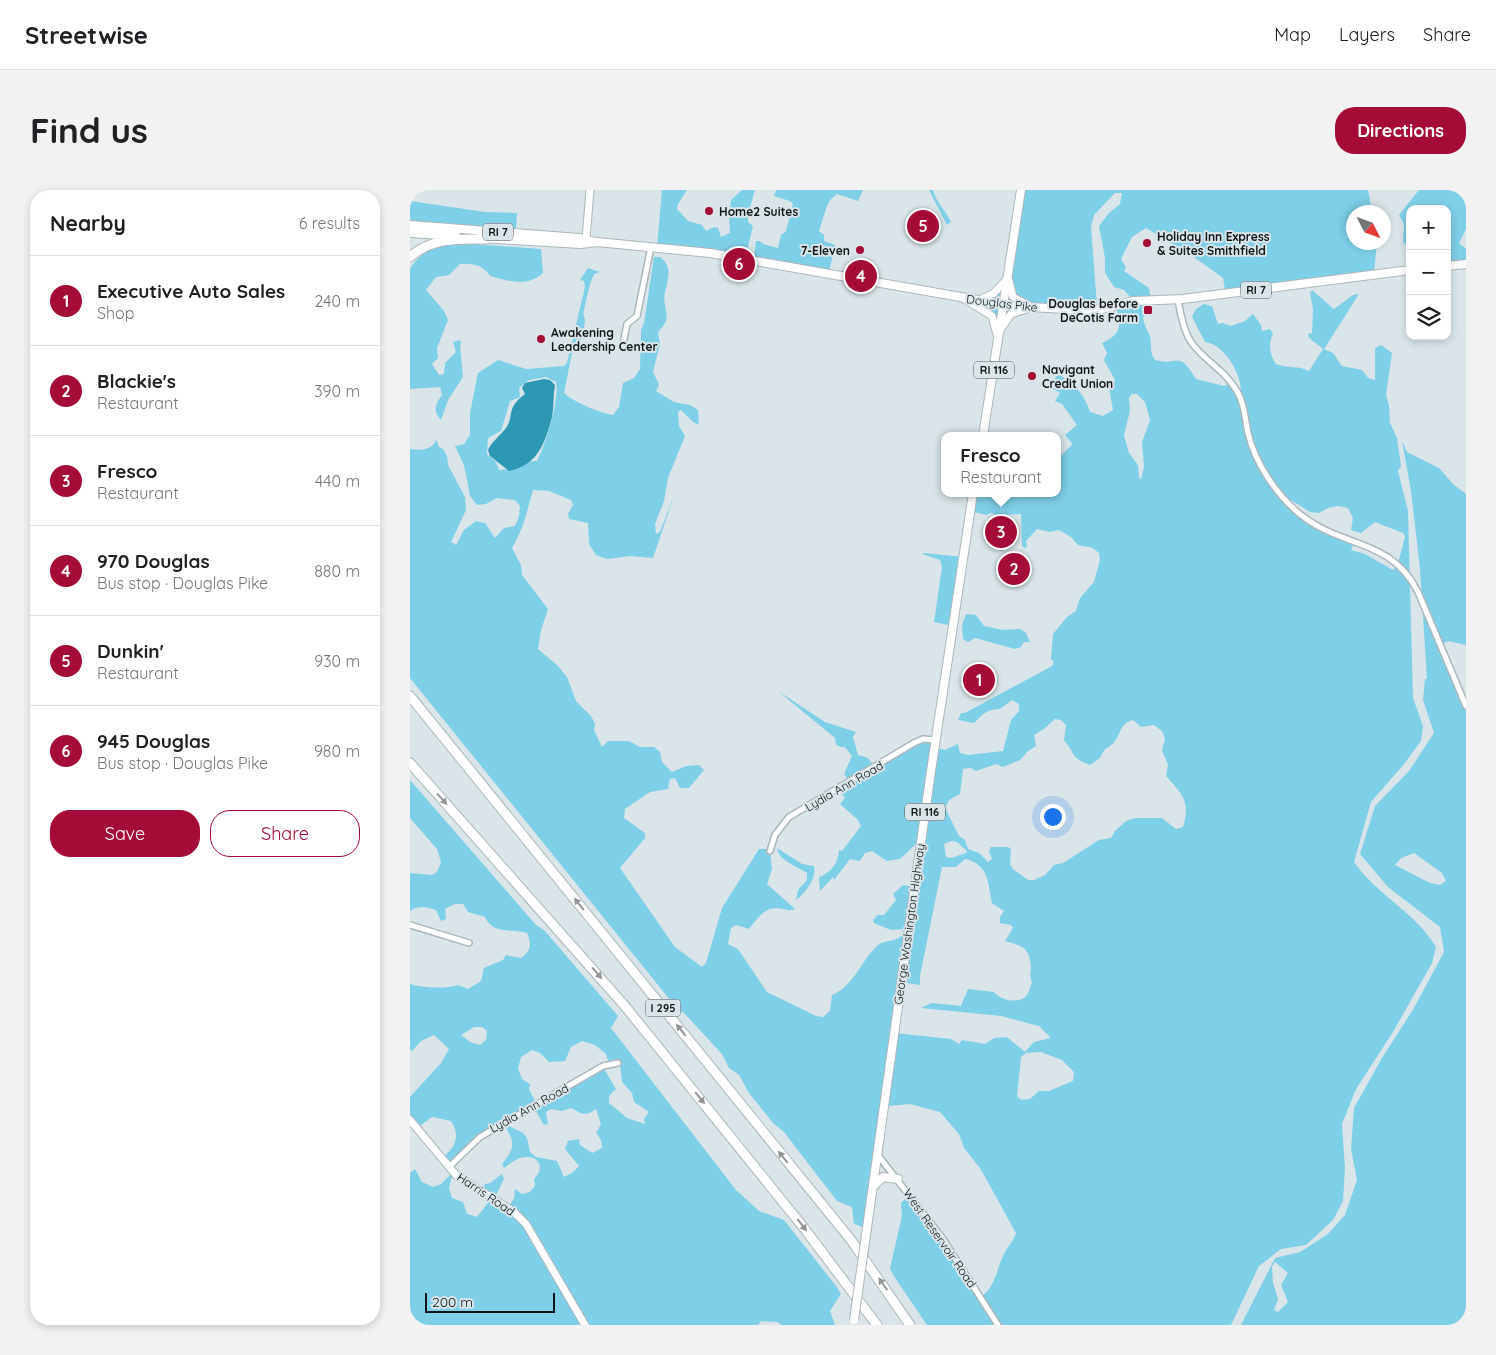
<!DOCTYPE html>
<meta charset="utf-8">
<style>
:root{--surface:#fff;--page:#f2f2f2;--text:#202124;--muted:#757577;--line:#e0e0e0;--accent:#a50b37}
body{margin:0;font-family:Quicksand,sans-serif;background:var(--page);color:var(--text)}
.controls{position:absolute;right:15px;top:15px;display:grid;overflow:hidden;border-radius:10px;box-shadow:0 2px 8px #0003}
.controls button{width:45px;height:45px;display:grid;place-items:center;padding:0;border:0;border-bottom:1px solid var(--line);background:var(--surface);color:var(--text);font:25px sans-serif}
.compass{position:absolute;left:936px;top:15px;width:45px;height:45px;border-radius:50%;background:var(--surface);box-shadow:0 2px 8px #0003;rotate:132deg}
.scale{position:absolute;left:15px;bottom:12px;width:130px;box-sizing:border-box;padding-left:5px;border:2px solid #111517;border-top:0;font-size:14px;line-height:18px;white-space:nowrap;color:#111517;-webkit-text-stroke:4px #d9e5e9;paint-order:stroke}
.you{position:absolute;left:642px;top:626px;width:18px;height:18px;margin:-12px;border:4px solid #fff;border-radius:50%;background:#1a73e8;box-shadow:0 0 0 8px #1a73e833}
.badge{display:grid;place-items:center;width:32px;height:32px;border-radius:50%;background:var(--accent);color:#fff;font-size:16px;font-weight:700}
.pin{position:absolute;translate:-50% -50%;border:2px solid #fff;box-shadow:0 1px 5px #0006}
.popup{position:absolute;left:531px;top:242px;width:120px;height:65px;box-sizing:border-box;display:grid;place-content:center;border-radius:10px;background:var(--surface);filter:drop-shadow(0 1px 4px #0005);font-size:16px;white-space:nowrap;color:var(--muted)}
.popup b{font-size:19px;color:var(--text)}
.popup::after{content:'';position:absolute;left:50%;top:100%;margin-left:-10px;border:10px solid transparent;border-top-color:var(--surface)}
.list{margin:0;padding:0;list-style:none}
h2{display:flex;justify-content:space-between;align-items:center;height:65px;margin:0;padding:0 20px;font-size:21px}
h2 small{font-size:16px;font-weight:400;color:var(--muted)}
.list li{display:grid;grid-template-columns:32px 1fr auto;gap:15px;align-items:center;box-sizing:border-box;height:90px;padding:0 20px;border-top:1px solid var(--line)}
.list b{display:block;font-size:19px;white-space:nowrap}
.list p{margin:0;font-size:16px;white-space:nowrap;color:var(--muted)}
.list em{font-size:16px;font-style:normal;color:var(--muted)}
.actions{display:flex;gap:10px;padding:15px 20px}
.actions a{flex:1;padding:11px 0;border:1px solid var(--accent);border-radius:20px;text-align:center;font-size:18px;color:var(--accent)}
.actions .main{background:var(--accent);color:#fff}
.icon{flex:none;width:28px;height:28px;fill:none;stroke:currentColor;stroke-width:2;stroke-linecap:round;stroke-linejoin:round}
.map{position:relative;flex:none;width:1056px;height:1135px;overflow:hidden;border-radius:20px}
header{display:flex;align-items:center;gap:30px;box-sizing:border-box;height:70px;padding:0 25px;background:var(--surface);border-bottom:1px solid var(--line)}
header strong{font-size:24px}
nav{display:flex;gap:28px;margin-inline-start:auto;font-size:18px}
.intro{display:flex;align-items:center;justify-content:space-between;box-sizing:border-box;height:120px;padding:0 30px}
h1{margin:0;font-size:35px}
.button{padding:12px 22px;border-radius:20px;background:var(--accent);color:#fff;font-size:18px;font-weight:700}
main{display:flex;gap:30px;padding:0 30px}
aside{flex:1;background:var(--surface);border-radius:20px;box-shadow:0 2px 8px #0003}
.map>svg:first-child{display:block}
</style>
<header>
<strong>Streetwise</strong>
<nav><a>Map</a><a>Layers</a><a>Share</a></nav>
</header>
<div class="intro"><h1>Find us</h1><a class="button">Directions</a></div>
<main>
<aside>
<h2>Nearby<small>6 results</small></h2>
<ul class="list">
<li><span class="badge">1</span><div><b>Executive Auto Sales</b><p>Shop</p></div><em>240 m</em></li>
<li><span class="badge">2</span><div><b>Blackie's</b><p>Restaurant</p></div><em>390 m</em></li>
<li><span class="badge">3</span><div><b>Fresco</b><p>Restaurant</p></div><em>440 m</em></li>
<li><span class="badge">4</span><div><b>970 Douglas</b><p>Bus stop · Douglas Pike</p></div><em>880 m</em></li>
<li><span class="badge">5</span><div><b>Dunkin'</b><p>Restaurant</p></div><em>930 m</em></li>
<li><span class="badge">6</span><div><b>945 Douglas</b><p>Bus stop · Douglas Pike</p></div><em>980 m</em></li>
</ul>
<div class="actions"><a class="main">Save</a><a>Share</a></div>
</aside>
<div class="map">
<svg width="1056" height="1135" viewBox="0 0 1056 1135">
<rect width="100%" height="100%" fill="#d9e5e9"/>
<!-- green -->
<path fill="#7ecfe8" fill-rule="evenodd" d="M 252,0 L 277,0 L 268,14 L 267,19 L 278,31 L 292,35 L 296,41 L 304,37 L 308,38 L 311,47 L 320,43 L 319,26 L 321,10 L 332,0 L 345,0 L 338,24 L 338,32 L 343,36 L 335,69 L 247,57 Z
M 366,0 L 453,0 L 448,11 L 427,4 L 421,9 L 417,16 L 409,41 L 414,45 L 414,51 L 425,55 L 419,83 L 344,68 L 346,51 L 350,51 L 353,54 L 368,58 L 371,45 L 376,41 L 383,14 L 380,11 L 364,6 Z
M 519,0 L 523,0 C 526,12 536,21 541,32 L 537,35 Z
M 610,0 L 958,0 L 962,22 L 944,22 L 944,52 L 967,53 L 964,82 L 815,100 L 813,88 L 784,67 L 736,38 L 722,47 L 711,69 L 716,77 L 714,81 L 739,98 L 741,109 L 735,110 L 738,125 L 733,127 C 734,136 737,139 740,146 C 742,154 739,162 745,170 C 769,177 767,158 786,189 L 814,196 L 823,193 L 826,199 L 831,201 C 831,183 814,154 795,152 L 782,127 L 786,119 L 794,114 L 802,116 L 808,134 L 813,133 L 821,136 L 835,131 L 843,124 L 851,135 L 852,141 L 860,139 L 863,144 C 858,153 860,166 866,174 C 878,179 888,175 899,181 L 913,159 L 899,148 L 898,144 L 902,143 L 903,119 L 900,103 L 902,100 L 924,119 L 943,105 L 949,104 L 914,159 L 923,163 L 932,176 L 952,180 L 958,188 L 965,190 L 965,158 L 971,155 L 982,163 L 976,205 L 979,215 L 980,233 L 987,248 L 991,276 L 988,281 L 998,321 L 1003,508 L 1013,536 L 1011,551 L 994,574 L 961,612 L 944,672 C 967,705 1006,723 1026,757 L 1022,773 L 983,842 L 946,899 L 932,934 L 935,978 L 933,1011 L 923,1030 L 896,1055 L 871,1059 L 849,1076 L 821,1135 L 517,1135 L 483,1085 L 480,1078 L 492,1026 L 491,1013 L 499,1005 L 571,1106 C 576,1103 579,1100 582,1094 C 587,1085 589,1074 594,1064 C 598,1056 603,1052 606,1043 L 570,978 L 554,958 L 549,944 L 530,922 L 500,914 L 478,916 L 456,1038 L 444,1034 L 442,1017 L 427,1011 L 374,942 L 363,933 L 339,903 L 329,885 L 319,878 L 312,864 L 274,823 L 269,821 L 0,488 L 0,259 C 10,261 24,260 26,249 L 29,257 L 33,259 L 37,266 L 38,275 L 55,307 L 56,320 L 41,352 L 46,355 L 54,340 L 66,331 L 75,333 L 85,348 L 94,338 L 105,336 L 109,326 L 110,316 L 105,310 L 87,308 L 76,314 L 67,315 L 60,306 L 54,275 L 45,256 L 54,254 L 60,245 L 60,223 L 68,183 L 88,170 L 116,179 L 154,176 L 157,173 L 175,97 L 174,91 L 170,90 L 178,78 L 190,82 L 184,84 C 179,95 177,107 174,120 C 172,124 175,127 175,131 C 175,137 170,148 170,157 L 162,163 L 154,203 C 162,211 192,224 203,225 L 209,217 L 213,193 L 224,188 L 230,179 L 231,140 L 234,133 L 244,67 L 250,67 C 263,77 258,89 255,102 C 251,118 265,126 248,142 L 250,154 L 243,182 L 249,194 L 246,201 L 264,212 L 280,215 L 288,220 L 289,235 L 283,232 L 271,220 L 268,222 L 269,236 L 275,246 L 258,288 L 254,311 L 245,334 L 246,344 L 250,342 L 264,306 L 243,368 L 221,366 L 197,369 L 186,365 L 179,354 L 178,333 L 159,329 L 158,324 L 163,315 L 161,310 L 139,301 L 123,300 C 117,321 113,340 102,358 L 111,375 L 112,385 L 138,419 L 131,440 L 128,459 L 148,476 L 157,487 L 166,511 L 181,526 L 185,534 L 184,540 L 192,557 L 198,551 L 219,551 L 230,557 L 244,557 L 250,562 L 252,572 L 262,582 L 276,576 L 289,575 L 294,580 L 279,598 L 270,598 L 265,588 L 260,589 L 258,599 L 240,602 L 215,619 L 214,628 L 235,643 L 235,648 L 210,678 L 265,757 L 292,777 L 296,773 L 312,718 L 349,659 L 360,659 L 362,679 L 357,694 L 385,719 C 380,721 378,720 373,719 C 357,714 348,727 339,739 L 326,735 L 321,738 L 318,754 L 328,759 L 357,802 L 406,826 L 413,827 L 420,821 L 422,805 C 444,796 450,772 467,756 C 476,748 492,754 494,739 L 481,740 L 464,733 L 463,730 L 468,725 L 474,725 L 486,710 L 483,704 L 493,695 L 503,697 L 508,652 L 490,669 L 477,671 L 462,661 L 455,663 L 450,671 L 440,669 L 424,690 L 423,687 L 410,701 L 409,687 C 422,682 428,673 429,660 L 432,661 L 451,636 L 448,630 L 430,614 L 435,608 L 429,600 L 440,592 L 434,584 L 442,566 L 435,557 L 430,557 L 426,554 L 425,548 L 368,501 L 415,532 L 446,542 L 443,547 L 448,565 L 458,568 L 464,576 L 512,548 L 524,546 L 524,557 L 535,560 L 548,554 L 550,563 L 558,565 L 593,561 L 601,530 L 609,521 L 609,514 L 602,510 L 590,519 C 577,519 573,524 564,533 L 548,530 L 551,523 L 555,523 L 642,476 L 644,472 L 641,469 L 643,444 L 657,427 L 666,421 L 670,408 L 684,392 L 690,370 L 689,363 L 683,358 L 668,355 L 661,347 L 649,340 L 640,342 L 627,339 L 616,351 L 617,357 L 614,358 L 612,355 L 611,324 L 587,325 L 581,323 L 576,325 L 560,321 L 563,303 L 647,303 L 647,269 L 661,256 L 662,253 L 655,245 L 667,235 L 652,214 L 645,211 L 650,203 L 643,199 L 643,191 L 648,184 C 665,195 674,203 680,222 L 693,226 L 703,220 L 699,198 L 705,190 L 694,170 L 697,163 L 692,153 C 715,142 709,135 706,114 L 723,110 L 714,100 L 704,97 L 695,83 L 695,68 L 689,36 L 699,23 L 710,14 L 712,3 L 705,3 L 684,25 L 681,37 L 687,115 L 674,118 L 593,116 L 589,140 L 584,128 L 562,113 L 570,112 L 596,87 ZM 136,187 L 146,192 C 150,208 135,256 127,271 C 116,270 102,280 89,280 L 86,272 L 77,264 L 78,248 L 91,241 L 100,211 L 110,207 L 109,198 L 119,190 ZM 722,204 L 727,204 L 735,212 L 740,230 L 732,252 L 734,277 L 731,289 L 729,288 L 728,275 L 719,263 L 714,245 L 720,221 L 719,208 ZM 879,309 L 900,322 L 909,323 L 918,318 L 928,316 L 938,318 L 943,328 L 941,340 L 951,343 L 965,332 L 993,343 L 995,347 L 988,373 L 983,380 L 955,364 L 941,360 L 945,351 L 893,326 L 875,310 ZM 645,529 L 651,530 L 656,535 L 654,550 C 667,566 660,567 680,575 L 690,568 L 695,559 C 713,551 706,534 723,530 L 731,537 L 744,535 L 752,541 L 755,549 L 752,560 L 758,575 L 756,586 C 772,604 781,612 773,637 L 766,639 L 752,628 L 725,628 L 716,631 L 705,641 L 701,648 L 689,650 L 653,673 L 644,675 L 635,685 L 624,690 L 618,690 L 603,679 L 600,674 L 601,659 L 598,657 L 581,657 L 579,661 L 582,669 L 578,672 L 569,663 L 558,659 L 555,650 L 549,646 L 535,618 L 539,610 L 550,604 L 553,579 L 561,578 L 566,581 L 586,574 L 593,577 L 610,570 L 618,561 L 626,556 L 624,545 L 634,539 ZM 541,651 L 547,652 L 557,661 L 556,663 L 541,668 L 536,667 L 534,654 ZM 555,669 C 579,674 578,693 582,713 L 594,721 L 590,727 L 590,733 L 601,735 L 603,738 L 595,751 C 613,756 619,758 621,776 C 621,783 619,785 622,792 C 620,797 619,804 615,807 C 607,814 590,810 584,802 L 558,799 L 551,816 L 522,813 L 511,818 L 591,826 L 629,836 L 641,848 L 624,852 L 615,862 L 597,847 L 584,848 L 575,854 L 552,850 L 549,854 L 541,849 L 484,843 L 491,792 L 510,795 L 510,786 L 532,677 L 546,677 ZM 631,862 L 652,870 L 664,882 L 663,891 L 639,901 L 629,901 L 620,909 L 611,910 L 607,906 L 611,867 L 616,863 Z
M 1009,0 L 1056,0 L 1056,39 L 1049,53 L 1056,59 L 1056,73 L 1037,75 L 1037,19 L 1000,19 L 1000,59 L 993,52 L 994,34 L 989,25 Z
M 0,11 L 75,22 L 107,23 L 106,40 L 0,32 Z
M 48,53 L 131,59 L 133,83 C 116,98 100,91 80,86 C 73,75 63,73 50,74 L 39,85 L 26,87 L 16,100 L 34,121 L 38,130 L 27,158 L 28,168 L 22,174 L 29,185 L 34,184 L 35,173 L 46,162 L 43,152 L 50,150 L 51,154 L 50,156 L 53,187 L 38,210 L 31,230 C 22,221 26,213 32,205 L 30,197 L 0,199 L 0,79 C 10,61 28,55 48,53 Z
M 992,251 L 997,262 L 1029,278 L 1044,295 L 1056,304 L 1056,455 L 1038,451 L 1031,455 L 1056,517 L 1056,1135 L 831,1135 L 865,1068 L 890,1062 L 918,1044 L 935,1025 L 947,990 L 941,959 L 944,918 L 972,868 L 1004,818 L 1034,762 L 1030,737 L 978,697 L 950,664 L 965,616 L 999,581 L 1024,543 L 1013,510 L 1015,489 L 1017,489 L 1010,379 L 1001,301 ZM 1004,663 L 1032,683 L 1036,691 L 1030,695 L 1020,693 L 985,675 L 991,668 ZM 865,1072 L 878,1083 L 871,1095 L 878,1112 L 868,1122 L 864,1120 L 868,1109 L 863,1093 L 862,1076 Z
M 514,363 L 553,367 L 542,436 L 524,432 L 532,377 L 530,370 L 512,364 Z
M 556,424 L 566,425 L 574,436 L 593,440 L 610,439 L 616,443 L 620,452 L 614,452 L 611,457 L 605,459 L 565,448 L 558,452 L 553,449 L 552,435 Z
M 0,590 L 126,735 L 134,740 L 208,826 L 201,838 L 326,1000 L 349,1021 L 374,1030 L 426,1096 L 431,1104 L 420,1121 L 425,1135 L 371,1135 L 368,1132 L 351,1131 L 348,1135 L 0,1135 L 0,983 L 5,979 L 12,992 L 23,997 L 31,994 L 43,982 L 39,998 L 42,1008 L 53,1012 L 57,1024 L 67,1027 L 81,1009 L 71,1002 L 75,994 L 80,993 L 92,984 L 94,989 L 84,1009 L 98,1018 L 104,1008 L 105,999 L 112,1004 L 120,1002 L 125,996 L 124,989 C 135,979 130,966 115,967 C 108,967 100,974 94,978 L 92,974 C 106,956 105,953 94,934 L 66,950 L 40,977 L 32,968 C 45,958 51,946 41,931 L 22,927 L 7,938 L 0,930 L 0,907 L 31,873 L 39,859 L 24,845 L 11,851 L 2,861 L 0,860 L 0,794 C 12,798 36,799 48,795 L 58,799 L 71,791 L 74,778 L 93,770 L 96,765 L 111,768 C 121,760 122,755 117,743 C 101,738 83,745 75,727 L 58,722 L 53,714 L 45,714 L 35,719 L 36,729 L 31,731 L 26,720 C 16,717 9,715 0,721 L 0,683 L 22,685 L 27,682 L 31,672 L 27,659 L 0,628 ZM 64,837 L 72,837 L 77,841 L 76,850 L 70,855 L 60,852 L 51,845 ZM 172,851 L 185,855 L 196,864 L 199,874 L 210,874 L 212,892 L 222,903 L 224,912 L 239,922 L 234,929 L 235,934 L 217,928 L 199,913 L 199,906 L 206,899 L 193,877 L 126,913 L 119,899 L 120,894 L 112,889 L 108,878 L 111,867 L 122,860 L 130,863 L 139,872 L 155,871 L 161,857 ZM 124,918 L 134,935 L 138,934 L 136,922 L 141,919 L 152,921 L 161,918 C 172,924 175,927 186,919 L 191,934 L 186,943 L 191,950 L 192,958 L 182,963 L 170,955 L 169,949 L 158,951 L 155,959 L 169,976 L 162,983 L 154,987 L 147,971 L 126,967 L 120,962 L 117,948 L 113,943 L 95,934 Z
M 367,658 L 392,674 L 404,676 C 407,689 395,703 386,710 L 388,700 L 397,690 L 397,683 C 387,676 369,671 367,658 Z"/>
<!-- water -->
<path fill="#2c98b4" d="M 134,189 L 140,190 L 145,195 C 143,206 144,216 142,227 C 135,253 128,275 99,281 L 80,266 L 78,260 C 82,251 90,246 96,238 C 105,225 95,219 115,204 L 112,198 L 115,193 Z"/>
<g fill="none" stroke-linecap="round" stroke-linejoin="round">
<!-- street casing -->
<g stroke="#acb7bb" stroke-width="8">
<path id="street" d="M 768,110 C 771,125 774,144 784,156 C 799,174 816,181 828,203 C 835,215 835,230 838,243 C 845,273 867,306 891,325 C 932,358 981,348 1008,402 L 1056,516
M 214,149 L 217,134 L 227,126 L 241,57
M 360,661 L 365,645 L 379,627 L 504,553 L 513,549 L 525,550
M 0,735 L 59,753
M 467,964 L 533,1049 L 588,1135
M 39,977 L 70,947 L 193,876 L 208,873"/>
</g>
<!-- secondary casing -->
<g stroke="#acb7bb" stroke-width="9">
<path id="secondary" d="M 176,49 L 180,0
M 599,91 L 603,107 L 620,116
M 554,109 L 582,126 L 588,148
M 570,110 L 584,103 L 598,88
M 590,140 L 601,124 L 617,119
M 0,930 L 46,985 L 104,1022 L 116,1034 L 175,1135"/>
</g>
<!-- primary casing -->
<g stroke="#acb7bb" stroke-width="10">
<path id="primary" d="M 0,35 L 169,48 L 185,52
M 0,43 L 46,46
M 70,48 L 171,54 L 187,52 L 300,63 L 602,116 L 673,120 L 692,119 L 724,111 L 773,109 L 1000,80
M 1037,76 L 1056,74
M 573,246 L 611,0
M 464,996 L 473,987 L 488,989
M 456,1045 L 520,588 L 563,303"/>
</g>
<!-- highway casing -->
<g stroke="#acb7bb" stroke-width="11">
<path id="highway" d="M 0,67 C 22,47 49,49 76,49
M 0,506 L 441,1050 L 500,1135
M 0,573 L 214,815 L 394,1038 L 467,1135"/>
</g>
<!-- street -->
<use href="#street" stroke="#fff" stroke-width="5"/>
<!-- secondary -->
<use href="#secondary" stroke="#fff" stroke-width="7"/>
<!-- primary -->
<use href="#primary" stroke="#fff" stroke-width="8"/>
<!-- highway -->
<use href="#highway" stroke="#fff" stroke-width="9"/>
<!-- primary-bridge casing -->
<g stroke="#acb7bb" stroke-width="10" stroke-linecap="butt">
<path id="primary-bridge" d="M 444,1130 L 456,1045"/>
</g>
<!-- primary-bridge -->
<use href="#primary-bridge" stroke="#fff" stroke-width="8"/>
</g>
<!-- one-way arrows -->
<defs><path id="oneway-solid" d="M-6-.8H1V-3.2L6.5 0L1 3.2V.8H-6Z" transform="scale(1.25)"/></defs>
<g fill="#949697">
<use href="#oneway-solid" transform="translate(32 609) rotate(48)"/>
<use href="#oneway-solid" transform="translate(169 714) rotate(-129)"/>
<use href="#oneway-solid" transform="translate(187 783) rotate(49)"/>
<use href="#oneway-solid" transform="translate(271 840) rotate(-129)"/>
<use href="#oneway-solid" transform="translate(290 908) rotate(51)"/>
<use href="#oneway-solid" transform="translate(373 967) rotate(-129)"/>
<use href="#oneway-solid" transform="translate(392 1035) rotate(52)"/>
<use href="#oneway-solid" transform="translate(473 1094) rotate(-125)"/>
</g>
<!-- markers -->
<g fill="#a50b37" stroke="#d9e5e9" stroke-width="2">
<circle cx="299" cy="21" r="5"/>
<circle cx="737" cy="53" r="5"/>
<circle cx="450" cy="60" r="5"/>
<rect x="733" y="115" width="10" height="10" rx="2.5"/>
<circle cx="131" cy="149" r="5"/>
<circle cx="622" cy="186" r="5"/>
</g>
<g text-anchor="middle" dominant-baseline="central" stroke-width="4" stroke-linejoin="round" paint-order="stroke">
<!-- shield labels -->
<g fill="#d9e5e9" stroke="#4d5356" stroke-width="1">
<rect x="73" y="33.5" width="30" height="17" rx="4"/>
<rect x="831" y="91.5" width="30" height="17" rx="4"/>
<rect x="564" y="171.5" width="40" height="17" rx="4"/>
<rect x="495" y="613.5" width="40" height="17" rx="4"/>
<rect x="235.5" y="809.5" width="35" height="17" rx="4"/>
</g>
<g font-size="11" font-weight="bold" fill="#111517">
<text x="88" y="42">RI 7</text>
<text x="846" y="100">RI 7</text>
<text x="584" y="180">RI 116</text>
<text x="515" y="622">RI 116</text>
<text x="253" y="818">I 295</text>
</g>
<!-- poi labels -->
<g font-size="12" font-weight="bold" fill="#111517" stroke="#d9e5e9" text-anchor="start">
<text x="309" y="21">Home2 Suites</text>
<text x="747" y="46">Holiday Inn Express<tspan x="747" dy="14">&amp; Suites Smithfield</tspan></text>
<text x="440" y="60" text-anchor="end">7-Eleven</text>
<text x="728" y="113" text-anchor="end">Douglas before<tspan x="728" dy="14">DeCotis Farm</tspan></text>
<text x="141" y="142">Awakening<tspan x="141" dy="14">Leadership Center</tspan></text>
<text x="632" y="179">Navigant<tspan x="632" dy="14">Credit Union</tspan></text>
</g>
<!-- street labels -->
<g font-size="12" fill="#111517" stroke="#d9e5e9">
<text transform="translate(592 113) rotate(7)">Douglas Pike</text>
<text transform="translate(434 596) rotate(-30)">Lydia Ann Road</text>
<text transform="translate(499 734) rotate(-82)">George Washington Highway</text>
<text transform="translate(119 918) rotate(-29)">Lydia Ann Road</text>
<text transform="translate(76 1004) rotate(34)">Harris Road</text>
<text transform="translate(530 1048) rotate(55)">West Reservoir Road</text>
</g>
</g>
</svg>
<div class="controls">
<button>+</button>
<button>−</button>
<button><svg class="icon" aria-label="layers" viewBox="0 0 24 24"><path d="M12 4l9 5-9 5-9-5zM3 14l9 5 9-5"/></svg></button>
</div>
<svg class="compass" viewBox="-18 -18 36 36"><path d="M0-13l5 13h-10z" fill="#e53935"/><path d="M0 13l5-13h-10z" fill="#757577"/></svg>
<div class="scale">200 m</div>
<div class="you"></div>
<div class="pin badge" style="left:569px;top:490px">1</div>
<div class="pin badge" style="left:604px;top:379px">2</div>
<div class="pin badge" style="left:591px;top:342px">3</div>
<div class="popup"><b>Fresco</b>Restaurant</div>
<div class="pin badge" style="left:451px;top:86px">4</div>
<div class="pin badge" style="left:513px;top:36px">5</div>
<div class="pin badge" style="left:329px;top:74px">6</div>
</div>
</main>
